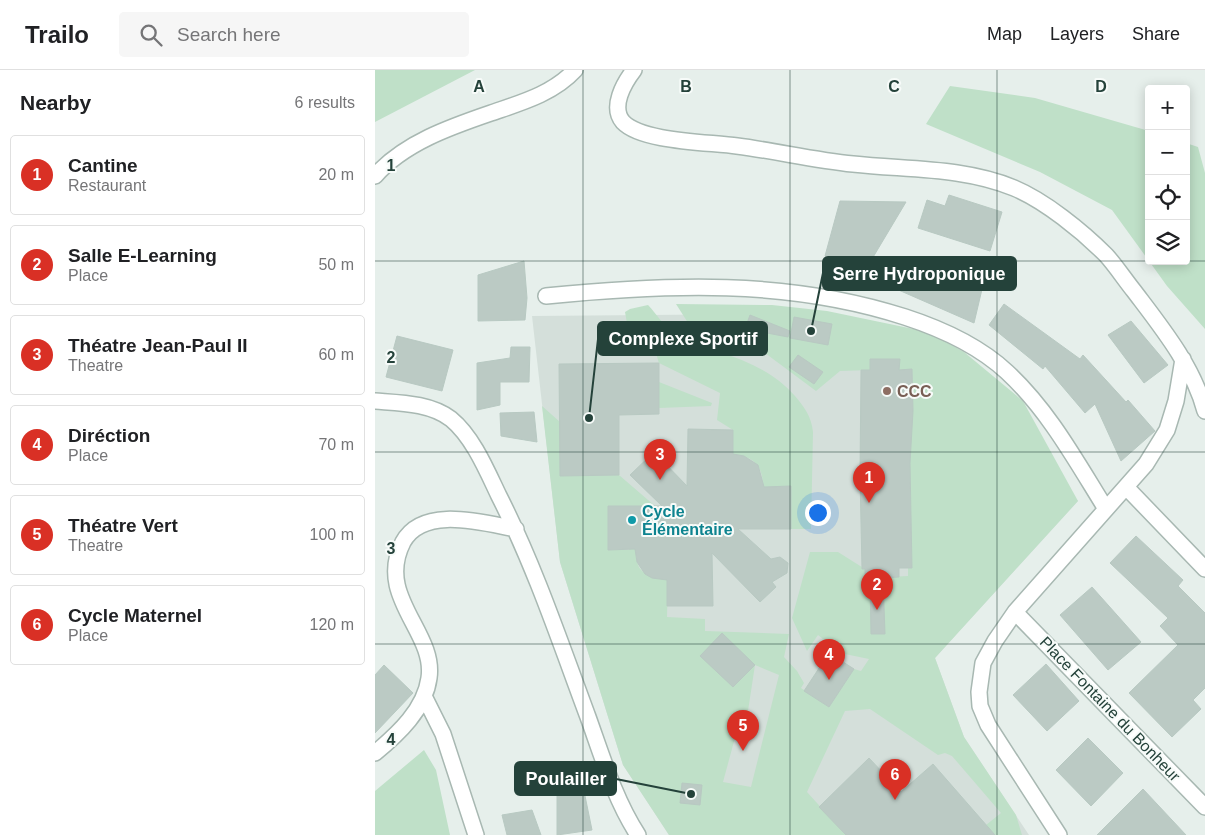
<!DOCTYPE html>
<meta charset="utf-8">
<style>
:root{--surface:#fff;--page:#f6f6f6;--text:#202124;--muted:#757577;--line:#e0e0e0;--accent:#d93025}
body{margin:0;font-family:Helvetica,sans-serif;background:var(--page);color:var(--text)}
.controls{position:absolute;right:15px;top:15px;display:grid;overflow:hidden;border-radius:5px;box-shadow:0 2px 12px #0003}
.controls button{width:45px;height:45px;display:grid;place-items:center;padding:0;border:0;border-bottom:1px solid var(--line);background:var(--surface);color:var(--text);font:25px sans-serif}
.you{position:absolute;left:442px;top:442px;width:18px;height:18px;margin:-12px;border:4px solid #fff;border-radius:50%;background:#1a73e8;box-shadow:0 0 0 8px #1a73e833}
.badge{display:grid;place-items:center;width:32px;height:32px;border-radius:50%;background:var(--accent);color:#fff;font-size:16px;font-weight:700}
.pin{position:absolute;translate:-50% -41px;filter:drop-shadow(0 1px 2px #0008)}
.pin::after{content:'';position:absolute;top:26px;width:18px;height:15px;background:inherit;clip-path:polygon(0 0,100% 0,50% 100%)}
.list{margin:0;padding:0;list-style:none}
h2{display:flex;justify-content:space-between;align-items:center;height:65px;margin:0;padding:0 20px;font-size:21px}
h2 small{font-size:16px;font-weight:400;color:var(--muted)}
.list li{display:grid;grid-template-columns:32px 1fr auto;gap:15px;align-items:center;box-sizing:border-box;height:80px;margin:0 10px 10px;padding:0 10px;border:1px solid var(--line);border-radius:5px}
.list b{display:block;font-size:19px;white-space:nowrap}
.list p{margin:0;font-size:16px;white-space:nowrap;color:var(--muted)}
.list em{font-size:16px;font-style:normal;color:var(--muted)}
.icon{flex:none;width:28px;height:28px;fill:none;stroke:currentColor;stroke-width:2;stroke-linecap:round;stroke-linejoin:round}
.map{position:relative;flex:none;width:830px;height:765px;overflow:hidden}
header{display:flex;align-items:center;gap:30px;box-sizing:border-box;height:70px;padding:0 25px;background:var(--surface);border-bottom:1px solid var(--line)}
header strong{font-size:24px}
nav{display:flex;gap:28px;margin-inline-start:auto;font-size:18px}
.search{width:350px;height:45px;background:var(--page);display:flex;align-items:center;gap:12px;box-sizing:border-box;padding:0 18px;border-radius:5px;color:var(--muted);font-size:19px}
main{display:flex}
aside{flex:1;background:var(--surface)}
.map>svg:first-child{display:block}
</style>
<header>
<strong>Trailo</strong>
<div class="search"><svg class="icon" aria-label="search" viewBox="0 0 24 24"><circle cx="10" cy="10" r="6"/><path d="M15 15l6 6"/></svg>Search here</div>
<nav><a>Map</a><a>Layers</a><a>Share</a></nav>
</header>
<main>
<aside>
<h2>Nearby<small>6 results</small></h2>
<ul class="list">
<li><span class="badge">1</span><div><b>Cantine</b><p>Restaurant</p></div><em>20 m</em></li>
<li><span class="badge">2</span><div><b>Salle E-Learning</b><p>Place</p></div><em>50 m</em></li>
<li><span class="badge">3</span><div><b>Théatre Jean-Paul II</b><p>Theatre</p></div><em>60 m</em></li>
<li><span class="badge">4</span><div><b>Diréction</b><p>Place</p></div><em>70 m</em></li>
<li><span class="badge">5</span><div><b>Théatre Vert</b><p>Theatre</p></div><em>100 m</em></li>
<li><span class="badge">6</span><div><b>Cycle Maternel</b><p>Place</p></div><em>120 m</em></li>
</ul>
</aside>
<div class="map">
<svg width="830" height="765" viewBox="0 0 830 765">
<rect width="100%" height="100%" fill="#e6efeb"/>
<!-- built -->
<path fill="#d4dfda" d="M 396,244 L 562,273 L 703,431 L 560,588 L 589,667 L 654,765 L 294,765 L 248,695 L 185,492 L 157,246 Z"/>
<!-- green -->
<path fill="#bfe0c8" fill-rule="evenodd" d="M 0,0 L 100,0 L 0,52 Z
M 575,16 L 660,28 L 774,61 L 774,191 L 737,140 L 665,102 L 551,54 Z
M 811,73 L 823,77 L 830,103 L 830,259 L 792,216 L 774,191 L 811,191 Z
M 301,234 L 397,235 L 452,241 L 553,262 L 589,282 L 648,331 L 703,431 L 560,588 L 589,667 L 641,745 L 647,765 L 616,765 L 618,763 L 611,755 L 626,743 L 577,686 L 570,683 L 563,685 L 495,639 L 470,641 L 432,722 L 471,765 L 294,765 L 248,695 L 185,492 L 167,336 L 185,352 L 185,406 L 244,405 L 280,436 L 233,437 L 233,480 L 254,480 L 254,468 L 262,477 C 258,501 271,508 293,507 L 292,547 L 330,549 L 330,561 L 414,564 L 409,587 L 422,601 L 429,613 L 426,618 L 454,637 L 479,599 L 486,601 L 494,589 L 465,583 L 443,565 L 432,581 L 417,548 L 435,482 L 463,482 L 490,499 L 491,508 L 533,506 L 533,341 L 538,341 L 537,300 L 524,300 L 524,289 L 495,289 L 495,300 L 465,301 L 441,321 L 390,283 L 339,267 L 315,256 ZM 380,595 L 404,605 L 376,717 L 348,712 L 364,653 L 371,654 Z
M 273,235 C 281,243 289,257 299,263 C 341,285 387,288 420,326 C 430,338 436,346 438,362 L 436,459 L 416,459 L 416,416 L 398,417 L 397,429 L 387,419 C 391,397 375,381 353,387 L 358,378 L 358,360 L 342,350 L 345,323 L 284,293 L 278,274 L 262,274 L 255,270 L 250,242 L 255,239 Z
M 284,312 L 337,333 L 336,336 L 284,338 Z
M 49,680 L 61,700 L 75,765 L 0,765 L 0,721 Z"/>
<!-- building -->
<path fill="#bbcac4" stroke="#b8c9c2" d="M 574,125 L 627,142 L 615,181 L 543,158 L 552,130 L 570,136 Z
M 465,131 L 531,132 L 491,199 L 450,186 Z
M 149,191 L 152,228 L 150,250 L 103,251 L 103,205 Z
M 548,194 L 608,215 L 599,253 L 519,218 Z
M 629,234 L 705,289 L 708,285 L 751,332 L 753,330 L 780,361 L 746,391 L 720,334 L 710,343 L 670,296 L 668,299 L 614,255 Z
M 375,245 L 415,261 L 413,267 L 392,263 L 386,281 L 354,269 L 361,252 L 371,256 Z
M 419,247 L 457,254 L 453,275 L 415,268 Z
M 756,251 L 793,295 L 769,313 L 733,265 Z
M 22,266 L 78,280 L 67,321 L 11,307 Z
M 136,277 L 155,277 L 154,312 L 125,312 L 125,335 L 102,340 L 102,293 L 135,288 Z
M 423,285 L 448,302 L 439,314 L 414,297 Z
M 495,289 L 525,289 L 524,300 L 537,299 L 538,341 L 535,393 L 537,498 L 524,498 L 524,507 L 508,508 L 510,564 L 496,564 L 495,508 L 490,508 L 490,499 L 487,499 L 485,406 L 486,300 L 495,300 Z
M 284,293 L 284,344 L 244,345 L 244,405 L 185,406 L 184,294 Z
M 159,342 L 162,372 L 126,366 L 125,343 Z
M 313,359 L 358,360 L 358,384 L 369,386 L 383,395 L 389,417 L 416,416 L 416,459 L 363,459 L 396,489 L 405,487 L 413,493 L 412,503 L 397,512 L 401,517 L 385,532 L 337,483 L 338,536 L 292,536 L 292,510 L 277,508 L 270,504 L 262,492 L 260,479 L 233,480 L 233,436 L 287,436 L 255,405 L 279,382 L 312,416 Z
M 761,466 L 808,510 L 803,516 L 830,543 L 830,618 L 818,630 L 826,639 L 797,667 L 754,623 L 803,575 L 785,556 L 793,548 L 735,493 Z
M 717,517 L 766,572 L 733,600 L 685,545 Z
M 347,563 L 380,595 L 358,617 L 325,586 Z
M 454,583 L 479,599 L 454,637 L 429,621 Z
M 671,594 L 704,631 L 672,661 L 638,625 Z
M 9,595 L 38,623 L 0,663 L 0,605 Z
M 713,668 L 748,703 L 716,736 L 681,700 Z
M 494,688 L 526,722 L 558,694 L 620,765 L 471,765 L 444,737 Z
M 307,713 L 327,715 L 325,735 L 305,733 Z
M 768,719 L 811,765 L 722,765 Z
M 209,721 L 217,760 L 182,765 L 182,724 Z
M 157,740 L 166,765 L 132,765 L 127,745 Z"/>
<g fill="none" stroke-linecap="round" stroke-linejoin="round">
<!-- minor casing -->
<g stroke="#a8b8b2" stroke-width="18">
<path id="minor" d="M 259,0 C 249,13 235,37 248,52 C 267,72 334,72 362,76 C 401,81 439,90 478,94 C 532,100 588,97 639,118 C 670,131 707,161 731,185 C 741,196 750,210 759,221 C 787,258 818,296 830,341
M 0,106 C 29,73 75,57 116,43 C 145,33 178,24 200,0
M 171,226 C 292,214 413,209 530,247 C 567,259 603,275 632,302 C 674,341 701,391 731,439
M 0,331 C 25,333 55,333 76,349 C 98,367 112,401 124,426 C 160,497 185,572 213,647 C 227,686 240,730 263,765
M 752,418 L 830,499
M 640,542 L 830,737
M 49,626 L 68,664 L 101,765
M 0,683 C 23,664 50,639 54,608 C 61,562 0,527 28,472 C 48,435 108,453 141,459
M 684,765 L 613,655 L 605,636 L 604,622 L 608,593 L 620,571 L 640,542 L 771,394 L 792,360 L 801,331 L 808,289"/>
</g>
<!-- minor -->
<use href="#minor" stroke="#fff" stroke-width="15"/>
</g>
<!-- grid -->
<path fill="none" stroke="#24423a" stroke-width="1" stroke-opacity="0.55" d="M 208,0 L 208,765M 415,0 L 415,765M 622,0 L 622,765M 0,191 L 774,191M 774,191 L 811,191M 811,191 L 830,191M 0,382 L 830,382M 0,574 L 830,574"/>
<!-- markers -->
<circle fill="#8d6e63" stroke="#f7fbf9" stroke-width="2" cx="512" cy="321" r="5"/>
<circle fill="#0f9aa8" stroke="#f7fbf9" stroke-width="2" cx="257" cy="450" r="5"/>
<g text-anchor="middle" dominant-baseline="central" stroke-width="4" stroke-linejoin="round" paint-order="stroke">
<!-- education labels -->
<g font-size="16" font-weight="bold" fill="#785e54" stroke="#f7fbf9" text-anchor="start">
<text x="522" y="321">CCC</text>
</g>
<!-- culture labels -->
<g font-size="16" font-weight="bold" fill="#0d838f" stroke="#f7fbf9" text-anchor="start">
<text x="267" y="441">Cycle<tspan x="267" dy="18">Élémentaire</tspan></text>
</g>
<!-- street labels -->
<g font-size="16" fill="#24423a" stroke="#f7fbf9">
<text transform="translate(735 639) rotate(46)">Place Fontaine du Bonheur</text>
</g>
</g>
<g font-size="16" text-anchor="middle" font-weight="bold" fill="#24423a" stroke="#f7fbf9" stroke-width="4" stroke-linejoin="round" paint-order="stroke">
<text x="104" y="22">A</text>
<text x="311" y="22">B</text>
<text x="519" y="22">C</text>
<text x="726" y="22">D</text>
<text x="16" y="101">1</text>
<text x="16" y="293">2</text>
<text x="16" y="484">3</text>
<text x="16" y="675">4</text>
</g>
<!-- callouts -->
<path fill="none" stroke="#24423a" stroke-width="2" d="M436 261L448 203M214 348L223 269M316 724L241 709"/>
<g fill="#24423a" stroke="#f7fbf9" stroke-width="2">
<circle cx="436" cy="261" r="5"/>
<circle cx="214" cy="348" r="5"/>
<circle cx="316" cy="724" r="5"/>
</g>
<g fill="#24423a" stroke="#24423a" stroke-width="2">
<rect x="448" y="187" width="193" height="33" rx="5"/>
<rect x="223" y="252" width="169" height="33" rx="5"/>
<rect x="140" y="692" width="101" height="33" rx="5"/>
</g>
<g font-size="18" text-anchor="middle" font-weight="bold" fill="#fff">
<text x="544" y="210">Serre Hydroponique</text>
<text x="308" y="275">Complexe Sportif</text>
<text x="191" y="715">Poulailler</text>
</g>
</svg>
<div class="controls">
<button>+</button>
<button>−</button>
<button><svg class="icon" aria-label="locate" viewBox="0 0 24 24"><circle cx="12" cy="12" r="6"/><path d="M12 2v4M12 18v4M2 12h4M18 12h4"/></svg></button>
<button><svg class="icon" aria-label="layers" viewBox="0 0 24 24"><path d="M12 4l9 5-9 5-9-5zM3 14l9 5 9-5"/></svg></button>
</div>
<div class="you"></div>
<div class="pin badge" style="left:494px;top:433px">1</div>
<div class="pin badge" style="left:502px;top:540px">2</div>
<div class="pin badge" style="left:285px;top:410px">3</div>
<div class="pin badge" style="left:454px;top:610px">4</div>
<div class="pin badge" style="left:368px;top:681px">5</div>
<div class="pin badge" style="left:520px;top:730px">6</div>
</div>
</main>
